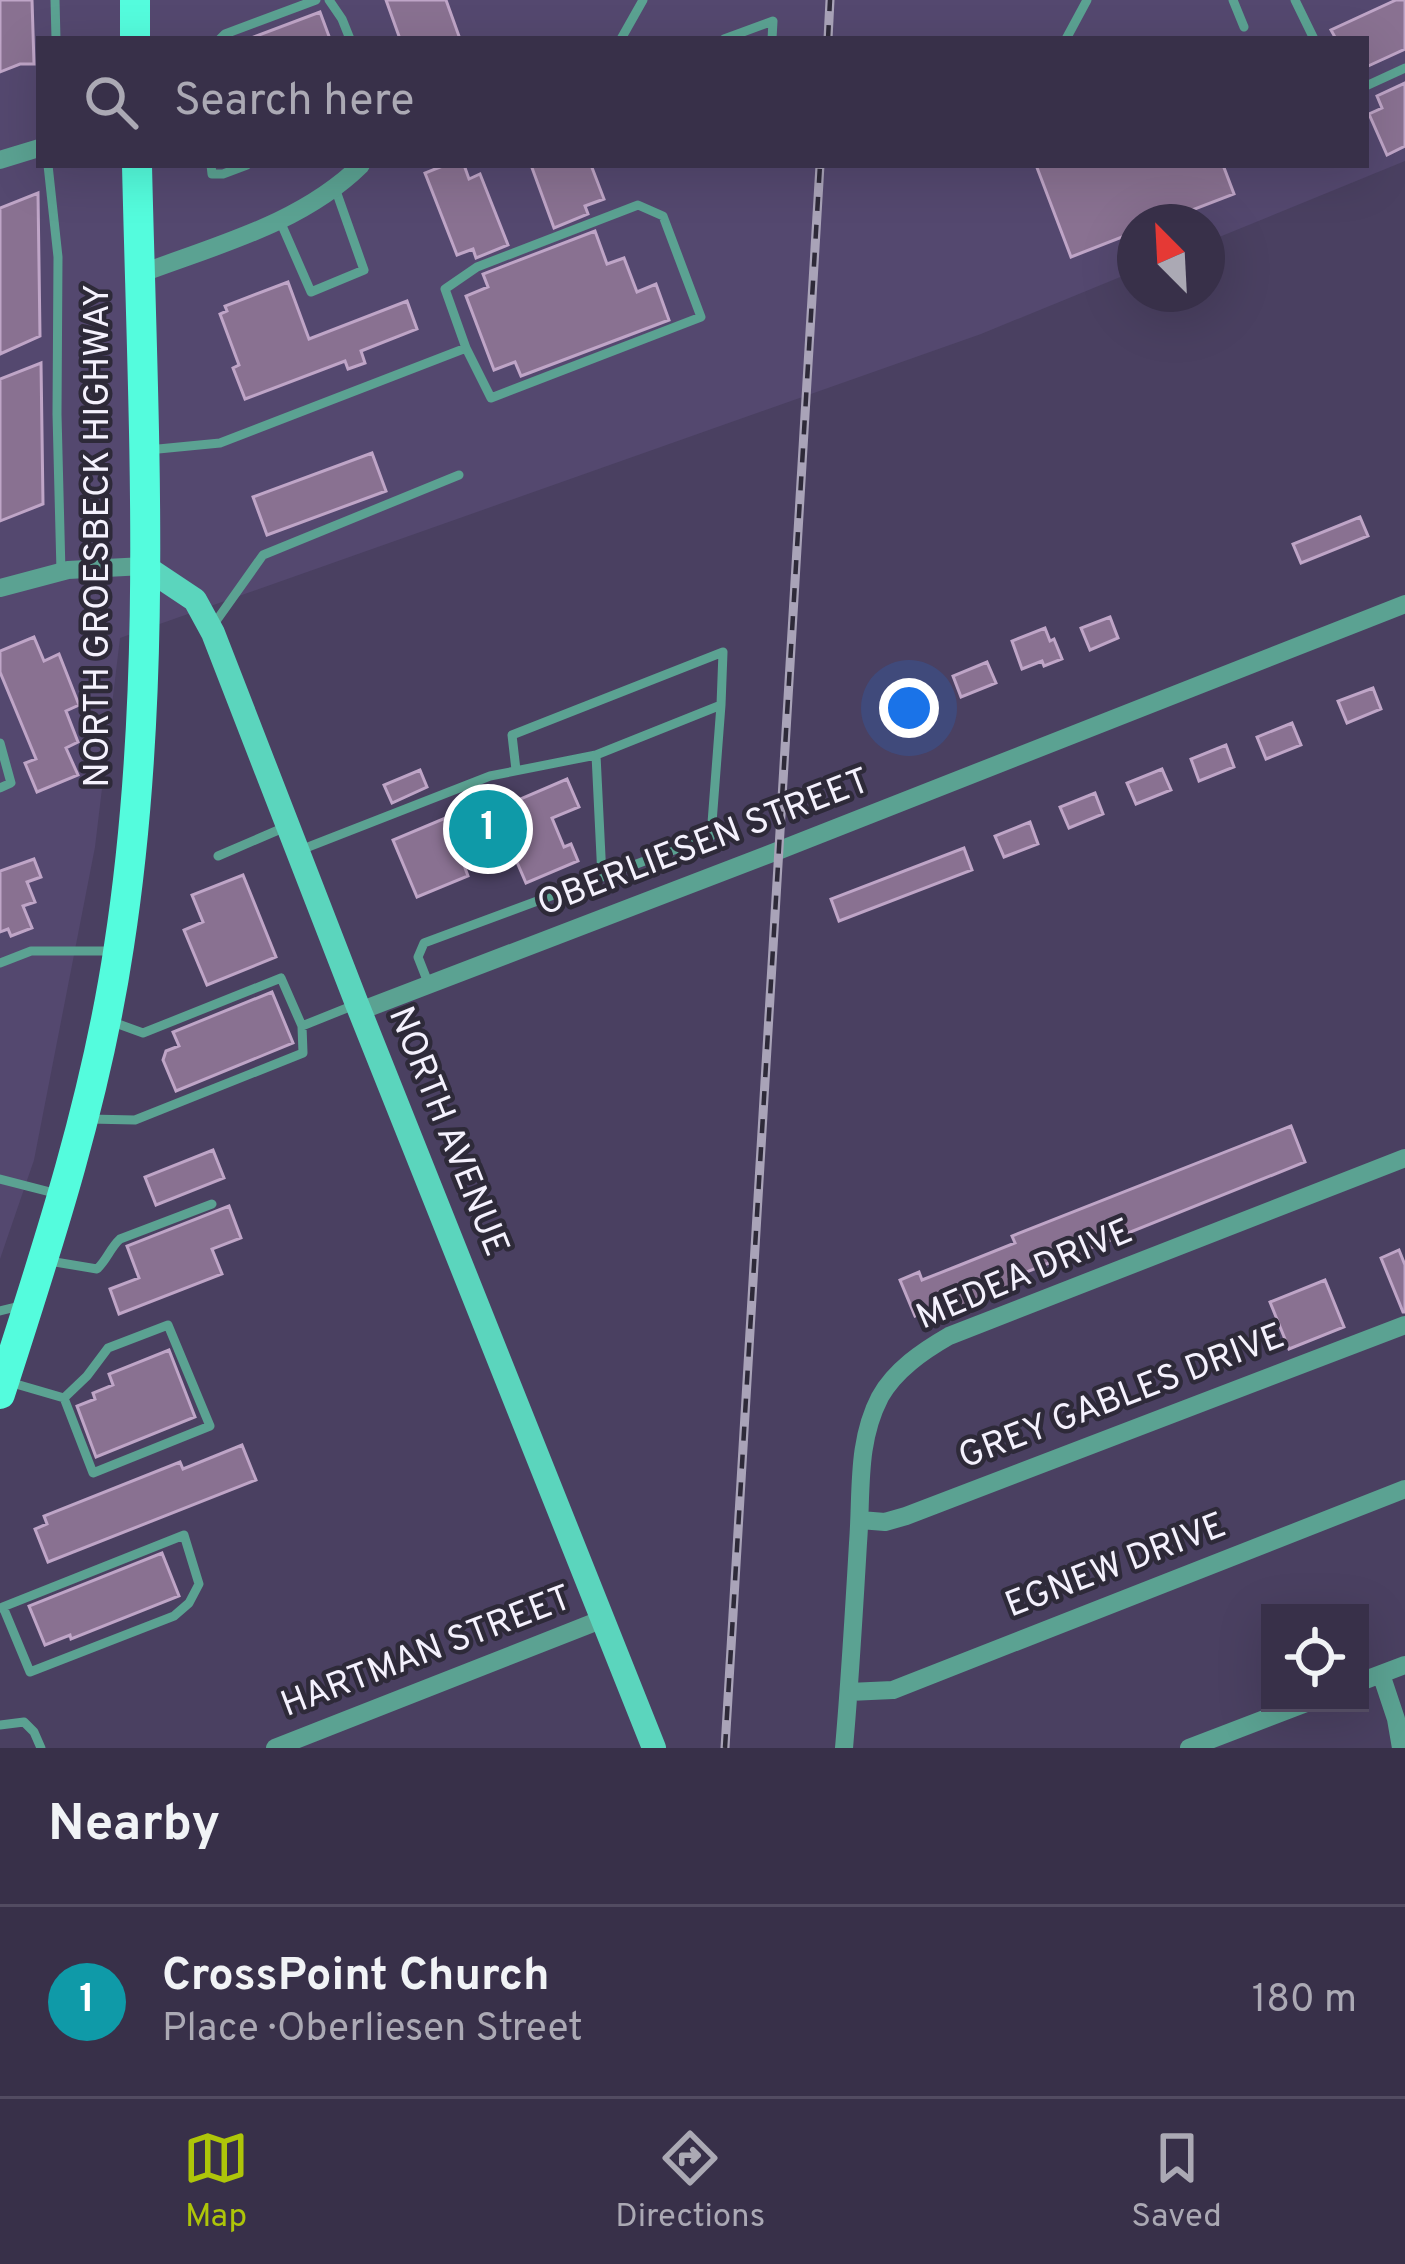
<!DOCTYPE html>
<meta charset="utf-8">
<style>
:root{--surface:#383049;--page:#433c53;--text:#f1f3f6;--muted:#aba9b4;--line:#524b61;--accent:#aec509}
body{margin:0;font-family:Overpass,sans-serif;background:var(--page);color:var(--text)}
.controls{position:absolute;right:36px;bottom:36px;display:grid;overflow:hidden;border-radius:0px;box-shadow:0 12px 48px #0002}
.controls button{width:108px;height:108px;display:grid;place-items:center;padding:0;border:0;border-bottom:3px solid var(--line);background:var(--surface);color:var(--text);font:60px sans-serif}
.compass{position:absolute;left:1117px;top:204px;width:108px;height:108px;border-radius:50%;background:var(--surface);box-shadow:0 12px 48px #0002;rotate:336deg}
.you{position:absolute;left:909px;top:708px;width:42px;height:42px;margin:-30px;border:9px solid #fff;border-radius:50%;background:#1a73e8;box-shadow:0 0 0 18px #1a73e833}
.badge{display:grid;place-items:center;width:78px;height:78px;border-radius:50%;background:var(--accent);color:#fff;font-size:39px;font-weight:700}
.pin{position:absolute;translate:-50% -50%;border:6px solid #fff;box-shadow:0 3px 12px #0006}
.list{margin:0;padding:0;list-style:none}
h2{display:flex;justify-content:space-between;align-items:center;height:156px;margin:0;padding:0 48px;font-size:51px}
h2 small{font-size:39px;font-weight:400;color:var(--muted)}
.list li{display:grid;grid-template-columns:78px 1fr auto;gap:36px;align-items:center;box-sizing:border-box;height:192px;padding:0 48px;border-top:3px solid var(--line)}
.list b{display:block;font-size:45px;white-space:nowrap}
.list p{margin:0;font-size:39px;white-space:nowrap;color:var(--muted)}
.list em{font-size:39px;font-style:normal;color:var(--muted)}
.icon{flex:none;width:66px;height:66px;fill:none;stroke:currentColor;stroke-width:2;stroke-linecap:round;stroke-linejoin:round}
.map{position:relative;flex:none;width:1405px;height:1748px;overflow:hidden}
.search{position:absolute;background:var(--surface);box-shadow:0 12px 48px #0002;left:36px;right:36px;top:36px;height:132px;display:flex;align-items:center;gap:30px;box-sizing:border-box;padding:0 42px;border-radius:0px;color:var(--muted);font-size:45px}
.sheet{height:348px;background:var(--surface)}
nav{display:flex;justify-content:space-around;align-items:center;box-sizing:border-box;height:168px;border-top:3px solid var(--line);background:var(--surface);font-size:33px;color:var(--muted)}
nav a{display:grid;justify-items:center;gap:6px}
nav .on{color:var(--accent)}
.map>svg:first-child{display:block}
</style>
<div class="map">
<svg width="1405" height="1748" viewBox="0 0 1405 1748">
<rect width="100%" height="100%" fill="#4a4061"/>
<!-- built -->
<path fill="#54486f" fill-rule="evenodd" d="M 0,0 L 1405,0 L 1405,161 L 1207,242 L 1207,222 L 1135,222 L 1135,271 L 981,334 L 120,638 L 95,847 L 34,1160 L 0,1259 ZM 39,39 L 1366,39 L 1366,165 L 39,165 Z"/>
<!-- building -->
<path fill="#897191" stroke="#bfa5c7" stroke-width="3" d="M 0,0 L 32,0 L 34,64 L 20,64 L 0,72 Z
M 386,0 L 446,0 L 460,39 L 400,39 Z
M 1396,0 L 1405,0 L 1405,49 L 1366,67 L 1366,39 L 1336,39 L 1331,30 Z
M 320,12 L 330,39 L 251,39 L 251,38 Z
M 1405,83 L 1405,146 L 1387,155 L 1369,114 L 1382,108 L 1377,96 Z
M 445,165 L 464,165 L 469,179 L 480,174 L 508,245 L 476,258 L 473,249 L 457,255 L 425,173 Z
M 531,165 L 591,165 L 604,199 L 585,206 L 588,214 L 554,228 Z
M 1036,165 L 1223,165 L 1234,194 L 1161,222 L 1135,222 L 1135,232 L 1071,257 Z
M 38,193 L 40,336 L 0,354 L 0,208 Z
M 595,231 L 607,264 L 624,258 L 637,292 L 656,284 L 669,320 L 521,376 L 515,362 L 494,370 L 466,296 L 488,287 L 483,274 Z
M 288,282 L 309,339 L 407,301 L 417,329 L 361,351 L 365,363 L 348,369 L 345,361 L 245,399 L 233,368 L 239,365 L 220,314 L 227,311 L 225,306 Z
M 41,363 L 43,504 L 0,521 L 0,379 Z
M 372,453 L 386,491 L 267,535 L 253,497 Z
M 1360,517 L 1368,536 L 1301,563 L 1293,544 Z
M 1110,617 L 1118,638 L 1090,650 L 1081,628 Z
M 1045,628 L 1050,641 L 1054,639 L 1062,659 L 1044,666 L 1042,661 L 1022,669 L 1012,641 Z
M 34,637 L 44,661 L 59,654 L 79,705 L 66,711 L 78,742 L 66,748 L 78,775 L 37,792 L 25,763 L 36,759 L 0,672 L 0,651 Z
M 987,662 L 996,683 L 961,697 L 953,676 Z
M 1373,688 L 1381,709 L 1347,723 L 1338,701 Z
M 1292,723 L 1301,745 L 1266,759 L 1257,737 Z
M 1226,745 L 1234,767 L 1199,781 L 1191,759 Z
M 1162,769 L 1171,790 L 1136,804 L 1127,783 Z
M 420,770 L 427,787 L 392,803 L 384,785 Z
M 567,779 L 579,807 L 552,818 L 564,847 L 571,844 L 578,861 L 526,883 L 510,846 L 464,865 L 468,876 L 417,897 L 393,840 L 493,798 L 497,809 Z
M 1095,793 L 1103,814 L 1069,828 L 1060,807 Z
M 1030,822 L 1038,844 L 1004,857 L 995,836 Z
M 964,848 L 972,870 L 839,921 L 831,899 Z
M 34,859 L 41,877 L 27,882 L 35,902 L 23,906 L 32,928 L 11,936 L 8,929 L 0,932 L 0,871 Z
M 243,875 L 276,957 L 207,985 L 184,930 L 203,922 L 192,895 Z
M 272,992 L 293,1043 L 176,1091 L 163,1060 L 166,1051 L 179,1046 L 173,1032 Z
M 1291,1126 L 1305,1162 L 1083,1251 L 1085,1255 L 1066,1263 L 1064,1257 L 1009,1279 L 1012,1287 L 994,1294 L 956,1308 L 953,1301 L 915,1316 L 900,1280 L 919,1272 L 922,1280 L 960,1265 L 1015,1243 L 1012,1236 Z
M 213,1150 L 224,1178 L 156,1205 L 145,1177 Z
M 229,1206 L 241,1238 L 212,1249 L 222,1274 L 119,1314 L 110,1289 L 139,1278 L 127,1246 Z
M 1399,1250 L 1405,1265 L 1405,1312 L 1403,1312 L 1381,1258 Z
M 1325,1280 L 1344,1327 L 1289,1349 L 1270,1302 Z
M 169,1350 L 195,1417 L 96,1457 L 77,1406 L 95,1399 L 93,1393 L 113,1385 L 109,1374 Z
M 242,1445 L 256,1480 L 48,1562 L 35,1529 L 47,1524 L 44,1516 L 180,1462 L 183,1469 Z
M 162,1553 L 179,1596 L 71,1639 L 70,1635 L 45,1645 L 29,1606 Z"/>
<g fill="none" stroke-linecap="round" stroke-linejoin="round">
<!-- service -->
<path stroke="#5ba292" stroke-width="9" d="M 55,0 L 56,39
M 329,0 L 342,19 L 350,39
M 1233,0 L 1244,27
M 1295,0 L 1314,39
M 220,39 L 225,34 L 316,0
M 621,39 L 643,0
M 724,39 L 773,21 L 772,39
M 1066,39 L 1087,0
M 1366,86 L 1405,68
M 48,165 L 58,257 L 57,414 L 61,572
M 211,165 L 212,174 L 223,174 L 247,165
M 280,221 L 311,292 L 364,270 L 335,188
M 148,450 L 220,443 L 466,348 L 445,289 L 477,267 L 638,205 L 663,216 L 701,317 L 491,398 L 466,348
M 214,624 L 263,555 L 459,475
M 0,743 L 11,783 L 0,788
M 596,755 L 721,705 L 711,836 L 602,877
M 516,770 L 512,735 L 723,652 L 721,705
M 303,849 L 490,776 L 596,755 L 602,877 L 424,943 L 418,957 L 429,985
M 218,856 L 283,828
M 0,963 L 31,951 L 112,951
M 110,1021 L 143,1033 L 281,978 L 302,1026 L 352,1006
M 89,1119 L 135,1120 L 303,1053 L 302,1026
M 0,1179 L 58,1194
M 49,1261 L 97,1269 C 107,1260 110,1248 120,1239 L 212,1204
M 0,1311 L 24,1305
M 9,1382 L 64,1398 L 93,1473 L 210,1426 L 168,1325 L 108,1348 L 87,1376 L 64,1398
M 0,1608 L 184,1535 L 199,1584 L 189,1603 L 174,1616 L 30,1672 L 3,1607
M 0,1725 L 24,1722 L 34,1732 L 41,1748"/>
<!-- minor -->
<path stroke="#5ba292" stroke-width="18" d="M 0,160 L 39,148
M 140,274 C 216,245 301,224 361,165
M 0,588 L 68,570 L 144,566
M 360,1011 L 780,850 L 1405,604
M 860,1520 L 885,1522 L 906,1516 L 1405,1325
M 1381,1674 L 1396,1719 L 1401,1748
M 1360,1682 L 1405,1665
M 849,1692 L 893,1690 L 1405,1489
M 275,1748 L 603,1619
M 844,1748 C 850,1680 854,1612 858,1543 C 862,1493 856,1443 880,1397 C 895,1370 923,1351 949,1336 L 1405,1158
M 1189,1748 L 1306,1703"/>
<!-- secondary -->
<path stroke="#5bd5bd" stroke-width="24" d="M 144,566 L 195,600 L 213,633 L 357,1004 L 654,1748"/>
<!-- primary -->
<path stroke="#54fcdd" stroke-width="30" d="M 135,0 L 135,39
M 0,1394 C 48,1246 96,1100 119,946 C 159,688 143,425 137,165"/>
<!-- rail casing -->
<g stroke="#a9a3b8" stroke-width="9">
<path id="rail" d="M 828,39 L 830,0
M 725,1748 L 820,165"/>
</g>
<!-- rail -->
<use href="#rail" stroke="#2e2a39" stroke-width="4.5" stroke-dasharray="14" stroke-linecap="butt"/>
</g>
<g text-anchor="middle" dominant-baseline="central" stroke-width="9" stroke-linejoin="round" paint-order="stroke">
<!-- street labels -->
<g font-size="36" fill="#f4f1fd" stroke="#2e2a39">
<text transform="translate(99 536) rotate(-90)">NORTH GROESBECK HIGHWAY</text>
<text transform="translate(704 844) rotate(-21)">OBERLIESEN STREET</text>
<text transform="translate(447 1132) rotate(68)">NORTH AVENUE</text>
<text transform="translate(1025 1276) rotate(-23)">MEDEA DRIVE</text>
<text transform="translate(1122 1398) rotate(-21)">GREY GABLES DRIVE</text>
<text transform="translate(1116 1567) rotate(-21)">EGNEW DRIVE</text>
<text transform="translate(427 1653) rotate(-21)">HARTMAN STREET</text>
</g>
</g>
</svg>
<div class="controls">
<button><svg class="icon" aria-label="locate" viewBox="0 0 24 24"><circle cx="12" cy="12" r="6"/><path d="M12 2v4M12 18v4M2 12h4M18 12h4"/></svg></button>
</div>
<svg class="compass" viewBox="-18 -18 36 36"><path d="M0-13l5 13h-10z" fill="#e53935"/><path d="M0 13l5-13h-10z" fill="#aba9b4"/></svg>
<div class="you"></div>
<div class="pin badge" style="left:488px;top:829px;background:#0f9aa8">1</div>
<div class="search"><svg class="icon" aria-label="search" viewBox="0 0 24 24"><circle cx="10" cy="10" r="6"/><path d="M15 15l6 6"/></svg>Search here</div>
</div>
<section class="sheet">
<h2>Nearby<small></small></h2>
<ul class="list">
<li><span class="badge" style="background:#0f9aa8">1</span><div><b>CrossPoint Church</b><p>Place · Oberliesen Street</p></div><em>180 m</em></li>
</ul>
</section>
<nav>
<a class="on"><svg class="icon" aria-label="map" viewBox="0 0 24 24"><path d="M3 6l6-2 6 2 6-2v14l-6 2-6-2-6 2zM9 4v14M15 6v14"/></svg>Map</a>
<a><svg class="icon" aria-label="directions" viewBox="0 0 24 24"><path d="M12 3l9 9-9 9-9-9zM9 14v-3h6M13 9l2 2-2 2"/></svg>Directions</a>
<a><svg class="icon" aria-label="saved" viewBox="0 0 24 24"><path d="M7 4h10v16l-5-4-5 4z"/></svg>Saved</a>
</nav>
